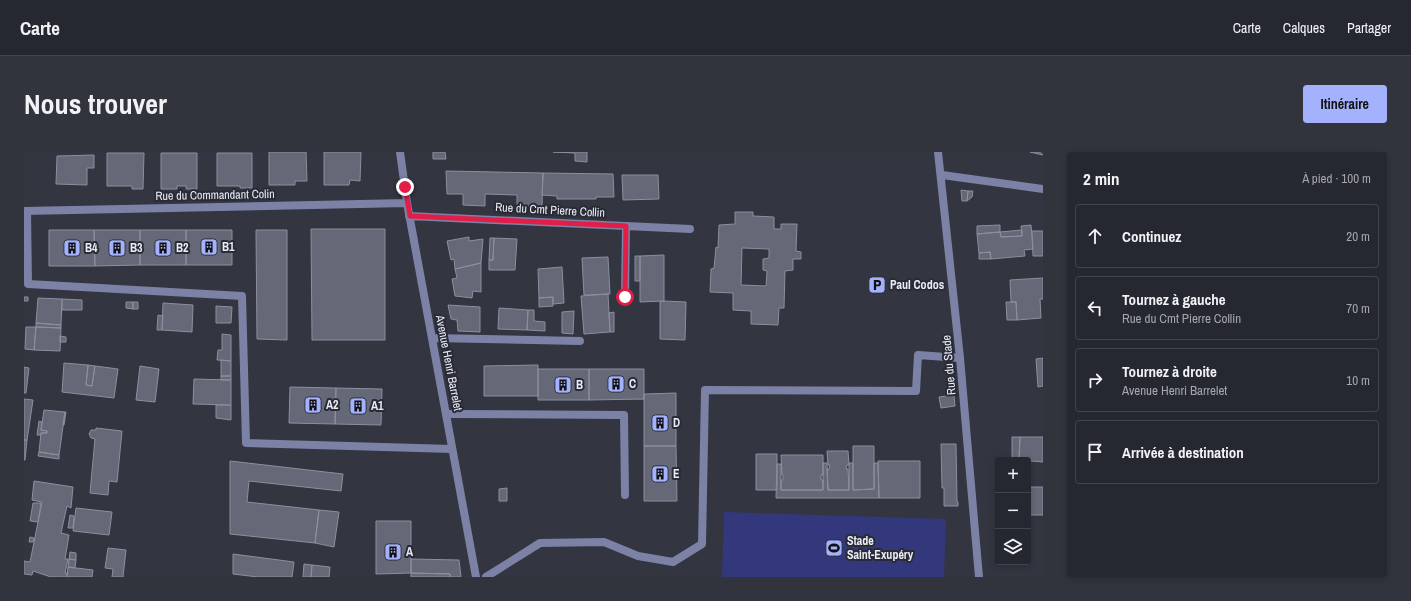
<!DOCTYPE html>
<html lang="fr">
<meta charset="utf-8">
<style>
:root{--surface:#262831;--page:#32343d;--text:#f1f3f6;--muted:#a4a6ab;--line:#42444d;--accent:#a4b1fc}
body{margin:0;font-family:"Archivo Narrow",sans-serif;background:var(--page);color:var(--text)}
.controls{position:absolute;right:12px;bottom:12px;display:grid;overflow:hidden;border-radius:4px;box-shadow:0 2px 6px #0003}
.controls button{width:36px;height:36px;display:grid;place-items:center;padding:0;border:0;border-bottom:1px solid var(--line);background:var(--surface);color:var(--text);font:20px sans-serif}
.stop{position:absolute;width:12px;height:12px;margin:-9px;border:3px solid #e11d48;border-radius:50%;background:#fff}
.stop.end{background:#e11d48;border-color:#fff;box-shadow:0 1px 4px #0008}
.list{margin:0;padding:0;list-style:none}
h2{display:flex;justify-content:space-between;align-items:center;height:52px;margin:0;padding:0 16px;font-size:17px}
h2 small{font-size:13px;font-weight:400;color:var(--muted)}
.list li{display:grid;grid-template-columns:26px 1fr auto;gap:12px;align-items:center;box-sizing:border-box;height:64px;margin:0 8px 8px;padding:0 8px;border:1px solid var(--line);border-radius:4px}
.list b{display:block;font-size:15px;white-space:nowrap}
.list p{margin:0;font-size:13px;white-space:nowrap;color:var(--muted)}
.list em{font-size:13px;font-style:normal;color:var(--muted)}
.icon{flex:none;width:22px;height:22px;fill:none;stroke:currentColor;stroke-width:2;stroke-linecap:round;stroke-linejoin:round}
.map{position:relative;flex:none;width:1019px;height:425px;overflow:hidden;border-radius:4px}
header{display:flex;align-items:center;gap:24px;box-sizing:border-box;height:56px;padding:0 20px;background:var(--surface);border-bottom:1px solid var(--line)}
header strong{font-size:19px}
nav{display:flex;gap:22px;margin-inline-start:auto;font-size:14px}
.intro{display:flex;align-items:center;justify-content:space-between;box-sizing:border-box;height:96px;padding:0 24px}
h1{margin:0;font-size:28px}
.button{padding:10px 18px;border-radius:4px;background:var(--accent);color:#111;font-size:14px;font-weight:700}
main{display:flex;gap:24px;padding:0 24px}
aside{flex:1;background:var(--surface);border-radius:4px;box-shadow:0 2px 6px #0003}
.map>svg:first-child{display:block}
</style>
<header>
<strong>Carte</strong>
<nav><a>Carte</a><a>Calques</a><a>Partager</a></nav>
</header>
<div class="intro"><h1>Nous trouver</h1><a class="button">Itinéraire</a></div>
<main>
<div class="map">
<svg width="1019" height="425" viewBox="0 0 1019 425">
<rect width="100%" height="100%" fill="#333541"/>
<!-- green -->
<path fill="#33387d" d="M 700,360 L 922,367 L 920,425 L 698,425 Z"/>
<!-- building -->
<path fill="#656876" stroke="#8c8f9d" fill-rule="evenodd" d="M 245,0 L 282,0 L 283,29 L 271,29 L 271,33 L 245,33 Z
M 300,0 L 337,0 L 336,29 L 326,28 L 325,33 L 300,33 Z
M 409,0 L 421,0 L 422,7 L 409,7 Z
M 529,0 L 563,0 L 563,10 L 551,9 L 551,1 Z
M 1006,0 L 1019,0 L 1019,3 Z
M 83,1 L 120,1 L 119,37 L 108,37 L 108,34 L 83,34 Z
M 137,1 L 173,1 L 173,37 L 162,37 L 162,34 L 153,34 L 153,37 L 137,37 Z
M 193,1 L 228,1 L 228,36 L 216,36 L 216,34 L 193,34 Z
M 70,3 L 70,16 L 63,16 L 63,33 L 32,32 L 33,4 Z
M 422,19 L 519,21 L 518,54 L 493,54 L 493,43 L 461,42 L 461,54 L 439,53 L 439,42 L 423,42 Z
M 519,21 L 589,22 L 590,45 L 572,45 L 572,47 L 533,47 L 533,44 L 518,43 Z
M 598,23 L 634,23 L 635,47 L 599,48 Z
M 937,38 L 944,39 L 943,49 L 938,49 Z
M 944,39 L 949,39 L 948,45 L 943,49 Z
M 711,60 L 729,60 L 729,64 L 750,65 L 750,77 L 757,77 L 757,72 L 773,72 L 772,99 L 777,100 L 777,107 L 769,107 L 769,118 L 761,119 L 760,156 L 755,156 L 754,173 L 727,172 L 727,159 L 709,158 L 709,141 L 686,140 L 687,117 L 690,116 L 692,95 L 694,96 L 695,73 L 711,72 ZM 718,96 L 745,97 L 745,106 L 739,107 L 739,118 L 743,119 L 742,134 L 717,133 Z
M 976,73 L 976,80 L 953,82 L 953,74 Z
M 1007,73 L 1009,97 L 1000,98 L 1001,104 L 967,107 L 966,100 L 955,101 L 953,82 L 976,80 L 977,85 L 998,84 L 997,74 Z
M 287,77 L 361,77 L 361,188 L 288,188 Z
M 25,78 L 70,78 L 71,114 L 25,114 Z
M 70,78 L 116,78 L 116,113 L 71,114 Z
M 116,78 L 162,78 L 162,113 L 116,113 Z
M 162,78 L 208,78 L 208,113 L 162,113 Z
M 232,78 L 263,78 L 263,188 L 233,187 Z
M 998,78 L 998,84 L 977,85 L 976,80 Z
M 1008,79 L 1019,79 L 1019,104 L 1009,104 Z
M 445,85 L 445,89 L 459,87 L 457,111 L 431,117 L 430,107 L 427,108 L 423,89 Z
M 466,86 L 470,86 L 469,108 L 465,108 Z
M 470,86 L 493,87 L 491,118 L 465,118 L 465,108 L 469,108 Z
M 966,100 L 967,107 L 955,107 L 955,101 Z
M 640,103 L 640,149 L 616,150 L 616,104 Z
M 611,104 L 616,104 L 616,129 L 611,129 Z
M 584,105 L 586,142 L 560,143 L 558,106 Z
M 457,111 L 457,140 L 449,139 L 448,146 L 431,144 L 428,127 L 433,126 L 431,117 Z
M 538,115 L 540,151 L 529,152 L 529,145 L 515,146 L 514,117 Z
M 1019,126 L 1019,147 L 1016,147 L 1017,166 L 993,168 L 992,150 L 987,150 L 986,128 Z
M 584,142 L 586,180 L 560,182 L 557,144 Z
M 0,145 L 4,145 L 4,149 L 0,149 Z
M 529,145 L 529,154 L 515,155 L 515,146 Z
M 14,146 L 38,147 L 37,173 L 12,171 Z
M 38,147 L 58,148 L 58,158 L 38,158 Z
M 640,149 L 662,150 L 661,188 L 636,187 L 636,150 Z
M 102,150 L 109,150 L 109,157 L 102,156 Z
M 109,150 L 114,150 L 114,157 L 109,157 Z
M 982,150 L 992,150 L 993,168 L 983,168 Z
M 139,151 L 169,153 L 168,180 L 138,178 Z
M 424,153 L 456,155 L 456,180 L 434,179 L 433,168 L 427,167 Z
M 192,154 L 208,155 L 207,171 L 192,171 Z
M 475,156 L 504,158 L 503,178 L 474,177 Z
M 504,158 L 510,158 L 510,169 L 521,170 L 521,179 L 503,178 Z
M 550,159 L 549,182 L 538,181 L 538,160 Z
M 590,160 L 590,180 L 586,180 L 585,161 Z
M 134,163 L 139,164 L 138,178 L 133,178 Z
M 12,171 L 37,173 L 37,176 L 12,175 Z
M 2,175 L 12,175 L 10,198 L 1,197 Z
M 12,175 L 37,176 L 36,199 L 10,198 Z
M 198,182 L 207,183 L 207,209 L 193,208 L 194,198 L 198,198 Z
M 36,184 L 42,185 L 42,190 L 36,190 Z
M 1019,206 L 1019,234 L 1014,235 L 1012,207 Z
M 197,208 L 207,209 L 207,224 L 197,224 Z
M 40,211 L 64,213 L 62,233 L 68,234 L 71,214 L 94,217 L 90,246 L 38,240 Z
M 64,213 L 71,214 L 68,234 L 62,233 Z
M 514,213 L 514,244 L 460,244 L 460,214 Z
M 116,214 L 135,217 L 131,250 L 112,248 Z
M 0,215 L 5,216 L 2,241 L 0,241 Z
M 514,217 L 565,217 L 565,248 L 514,248 Z
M 565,217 L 620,217 L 620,247 L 565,248 Z
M 197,224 L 207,224 L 207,228 L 197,228 Z
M 170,227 L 207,228 L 207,253 L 169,252 Z
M 266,235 L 312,236 L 311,272 L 265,271 Z
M 312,236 L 358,237 L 357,273 L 311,272 Z
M 652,241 L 652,294 L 620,294 L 620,242 Z
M 930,243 L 931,254 L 917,256 L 915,245 Z
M 0,247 L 9,248 L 3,288 L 0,288 Z
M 192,253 L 207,253 L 207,268 L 192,266 Z
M 20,258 L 41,260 L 35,303 L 15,300 L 17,281 L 23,281 L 23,279 L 17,278 Z
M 41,260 L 42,260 L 40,273 L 39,273 Z
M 15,269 L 18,270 L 17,278 L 23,279 L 23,281 L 17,281 L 17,283 L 13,283 Z
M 72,276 L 98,279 L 93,330 L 85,329 L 84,343 L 66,341 L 71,287 L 67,286 L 65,282 L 67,278 L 72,278 Z
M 988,285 L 996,285 L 995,308 L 988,308 Z
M 996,285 L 1019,285 L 1019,310 L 995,308 Z
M 0,288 L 3,288 L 1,308 L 0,308 Z
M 917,292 L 932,292 L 933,349 L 934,350 L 934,354 L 920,354 L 920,336 L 918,336 Z
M 620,294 L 652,294 L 653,349 L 620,349 Z
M 829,294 L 850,294 L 850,337 L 829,338 Z
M 803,299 L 824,299 L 825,313 L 823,313 L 822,317 L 824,317 L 825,338 L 804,338 L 803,317 L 805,317 L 806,313 L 804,313 Z
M 15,300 L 35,303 L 35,307 L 14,304 Z
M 732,302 L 753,302 L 753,338 L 732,338 Z
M 757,303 L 799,303 L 799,323 L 797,323 L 797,328 L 799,328 L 799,338 L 757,338 L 757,328 L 759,328 L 759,323 L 758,323 Z
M 206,309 L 319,322 L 317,339 L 225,329 L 223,350 L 295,358 L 291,391 L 206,382 Z
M 854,309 L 896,309 L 896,346 L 855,346 Z
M 799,311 L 803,311 L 804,338 L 825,338 L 825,311 L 829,311 L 829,338 L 850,337 L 850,311 L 854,311 L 855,346 L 752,346 L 753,312 L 757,312 L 757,338 L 799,338 Z
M 10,329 L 49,335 L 47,356 L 43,354 L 37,381 L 45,383 L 41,407 L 44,407 L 41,421 L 43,421 L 43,425 L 27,425 L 9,419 L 8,423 L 0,422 L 0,409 L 6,410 L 18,350 L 8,348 Z
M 1004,335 L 1019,335 L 1019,363 L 1004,363 Z
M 483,336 L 483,349 L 475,349 L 475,337 Z
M 9,351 L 17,351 L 14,370 L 6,369 Z
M 52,356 L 88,360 L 85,383 L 49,379 Z
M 295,358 L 315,360 L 310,395 L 291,391 Z
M 46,363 L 50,364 L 49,376 L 44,376 Z
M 352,369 L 387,369 L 387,421 L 352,422 Z
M 6,385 L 10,386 L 9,390 L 5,390 Z
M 84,396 L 102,398 L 99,425 L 88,425 L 89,417 L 81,416 Z
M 46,400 L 52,401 L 52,408 L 45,407 Z
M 209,402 L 270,410 L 268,425 L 234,425 L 209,422 Z
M 45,407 L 52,408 L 51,416 L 44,415 Z
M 387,407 L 435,408 L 437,425 L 426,425 L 426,422 L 387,421 Z
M 280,412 L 288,413 L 287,425 L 279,425 Z
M 288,413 L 306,415 L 305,425 L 287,425 Z
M 44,415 L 69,418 L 68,425 L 43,425 Z
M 387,421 L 426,422 L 426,425 L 387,425 Z"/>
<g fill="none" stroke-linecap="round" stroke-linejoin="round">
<!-- service -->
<path stroke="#7b82a6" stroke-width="8" d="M 3,59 L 4,132 L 218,144 L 222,291 L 428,297
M 422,262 L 600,263 L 601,343
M 462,425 L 516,391 L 580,390 L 614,404 L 649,410 L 678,392 L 681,238 L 892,239 L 894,203 L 936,206"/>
<!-- minor -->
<path stroke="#7b82a6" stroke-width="8" d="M 376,0 L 383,51 L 452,425
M 914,0 L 936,206 L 955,425
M 918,23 L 1019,37
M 0,59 L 383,51
M 385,64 L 666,77
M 601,145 L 602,74
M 408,186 L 556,189"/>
</g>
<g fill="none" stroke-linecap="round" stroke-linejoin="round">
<!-- route -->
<path stroke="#e11d48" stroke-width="5" d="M 381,35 L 386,64 L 602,74 L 601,145"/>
</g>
<!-- icons -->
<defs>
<g id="building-square" transform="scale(0.9)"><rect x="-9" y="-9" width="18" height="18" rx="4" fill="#a4b1fc" stroke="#292b37"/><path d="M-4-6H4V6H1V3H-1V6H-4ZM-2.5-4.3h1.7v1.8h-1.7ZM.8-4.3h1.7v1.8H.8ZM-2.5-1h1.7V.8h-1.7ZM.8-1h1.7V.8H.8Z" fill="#111"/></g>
<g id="parking-square" transform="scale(0.9)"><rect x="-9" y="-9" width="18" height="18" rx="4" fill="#a4b1fc" stroke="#292b37"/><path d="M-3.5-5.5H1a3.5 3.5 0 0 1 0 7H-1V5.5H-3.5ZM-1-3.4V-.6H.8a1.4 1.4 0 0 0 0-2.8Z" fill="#111"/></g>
<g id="stadium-square" transform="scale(0.9)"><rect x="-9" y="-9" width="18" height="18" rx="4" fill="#a4b1fc" stroke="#292b37"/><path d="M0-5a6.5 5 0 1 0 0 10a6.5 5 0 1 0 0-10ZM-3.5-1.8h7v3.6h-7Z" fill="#111"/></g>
</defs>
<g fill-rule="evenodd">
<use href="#building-square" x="185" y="95"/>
<use href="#building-square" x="48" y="96"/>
<use href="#building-square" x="93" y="96"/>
<use href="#building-square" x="139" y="96"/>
<use href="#parking-square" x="853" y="133"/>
<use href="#building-square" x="592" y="232"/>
<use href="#building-square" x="539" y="233"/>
<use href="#building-square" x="289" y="253"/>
<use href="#building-square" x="334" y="254"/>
<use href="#building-square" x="636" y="271"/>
<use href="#building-square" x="636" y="322"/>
<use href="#stadium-square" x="810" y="396"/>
<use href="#building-square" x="369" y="400"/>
</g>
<g text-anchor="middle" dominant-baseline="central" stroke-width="4" stroke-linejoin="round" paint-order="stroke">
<!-- street labels -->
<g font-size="12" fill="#ebedf5" stroke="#292b37">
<text transform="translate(191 43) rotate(-1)">Rue du Commandant Colin</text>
<text transform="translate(526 58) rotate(3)">Rue du Cmt Pierre Collin</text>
<text transform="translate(425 211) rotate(79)">Avenue Henri Barrelet</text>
<text transform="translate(925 213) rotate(-95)">Rue du Stade</text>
</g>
<!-- poi labels -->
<g font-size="12" font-weight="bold" fill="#ebedf5" stroke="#292b37" text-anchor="start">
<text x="198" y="95">B1</text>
<text x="61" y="96">B4</text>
<text x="106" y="96">B3</text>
<text x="152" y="96">B2</text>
<text x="866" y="133">Paul Codos</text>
<text x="605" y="232">C</text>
<text x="552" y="233">B</text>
<text x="302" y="253">A2</text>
<text x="347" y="254">A1</text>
<text x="649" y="271">D</text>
<text x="649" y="322">E</text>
<text x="823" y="389">Stade<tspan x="823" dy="14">Saint-Exupéry</tspan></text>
<text x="382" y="400">A</text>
</g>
</g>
</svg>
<div class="controls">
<button>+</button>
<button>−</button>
<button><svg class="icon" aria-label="layers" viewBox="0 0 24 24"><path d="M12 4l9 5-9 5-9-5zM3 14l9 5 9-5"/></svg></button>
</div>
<div class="stop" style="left:601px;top:145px"></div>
<div class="stop end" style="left:381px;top:35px"></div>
</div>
<aside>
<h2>2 min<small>À pied · 100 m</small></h2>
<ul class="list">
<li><svg class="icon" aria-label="ahead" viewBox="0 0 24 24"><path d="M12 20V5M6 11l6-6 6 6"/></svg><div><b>Continuez</b></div><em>20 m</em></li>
<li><svg class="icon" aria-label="left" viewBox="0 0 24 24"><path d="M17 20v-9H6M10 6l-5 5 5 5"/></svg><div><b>Tournez à gauche</b><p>Rue du Cmt Pierre Collin</p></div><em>70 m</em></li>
<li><svg class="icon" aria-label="right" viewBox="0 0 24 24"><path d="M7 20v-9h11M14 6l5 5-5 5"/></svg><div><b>Tournez à droite</b><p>Avenue Henri Barrelet</p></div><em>10 m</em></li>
<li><svg class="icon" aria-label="arrive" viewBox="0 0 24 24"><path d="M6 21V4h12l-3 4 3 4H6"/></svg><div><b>Arrivée à destination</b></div></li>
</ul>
</aside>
</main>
